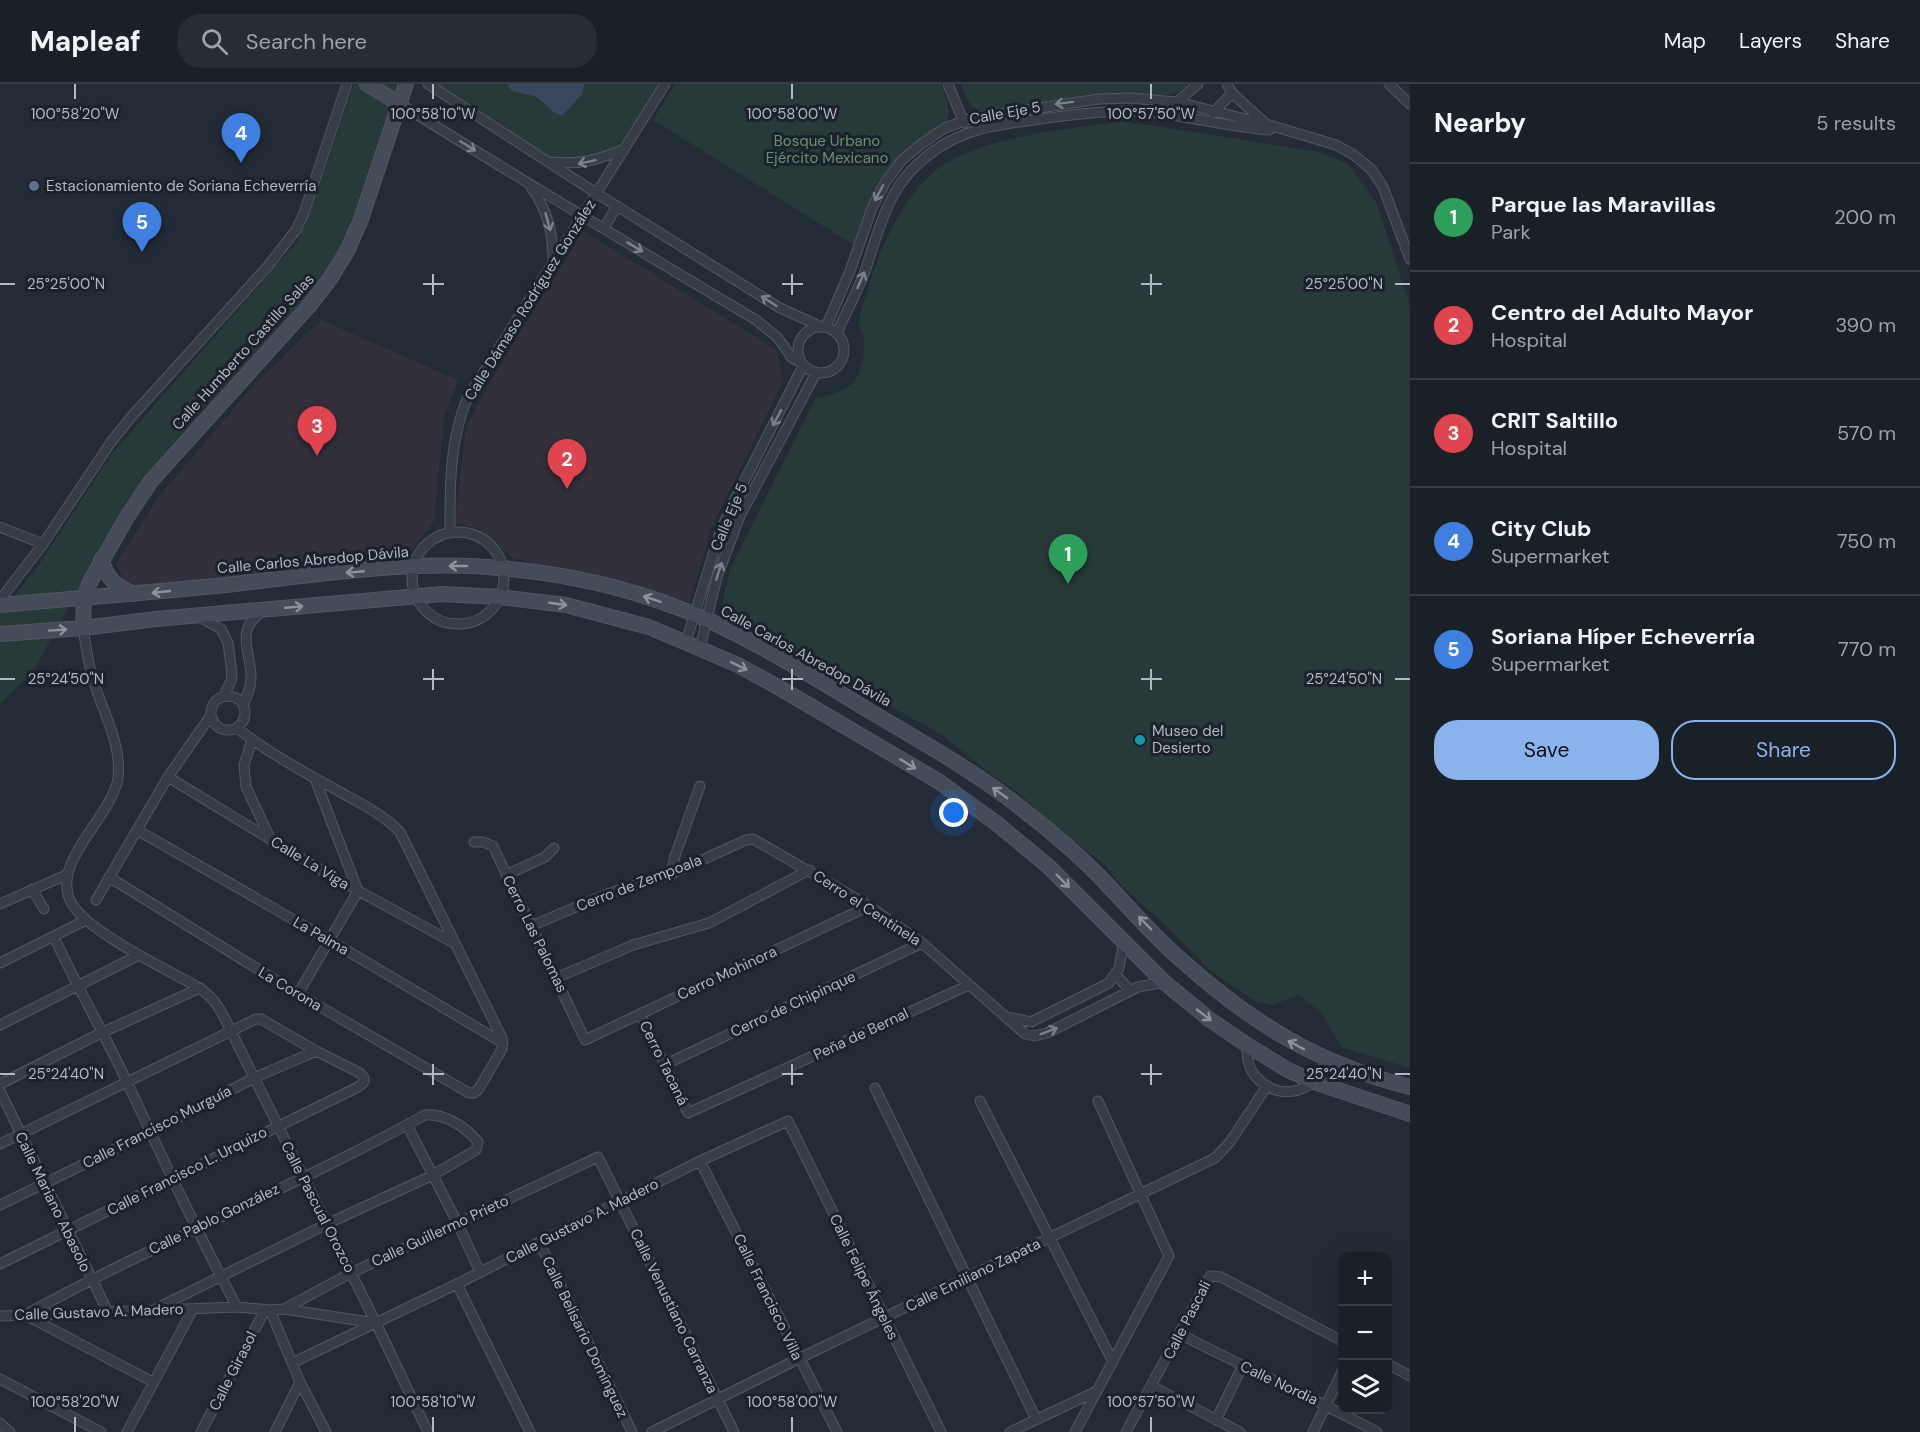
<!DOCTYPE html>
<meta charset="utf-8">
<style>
:root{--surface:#1a2028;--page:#272d34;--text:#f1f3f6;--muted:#9fa3a8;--line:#383e45;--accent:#8cb2ed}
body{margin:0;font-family:"DM Sans",sans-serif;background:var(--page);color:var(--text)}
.controls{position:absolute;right:18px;bottom:18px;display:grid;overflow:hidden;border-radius:12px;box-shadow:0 6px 24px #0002}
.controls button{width:54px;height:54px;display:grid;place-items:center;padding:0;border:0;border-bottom:2px solid var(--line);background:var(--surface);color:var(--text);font:30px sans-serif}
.you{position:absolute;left:954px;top:729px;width:21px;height:21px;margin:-15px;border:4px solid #fff;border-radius:50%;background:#1a73e8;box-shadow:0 0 0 9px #1a73e833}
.badge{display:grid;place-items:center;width:39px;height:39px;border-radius:50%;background:var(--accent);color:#fff;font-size:20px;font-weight:700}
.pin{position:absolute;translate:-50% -50px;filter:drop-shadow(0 2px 3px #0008)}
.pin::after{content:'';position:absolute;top:32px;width:21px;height:18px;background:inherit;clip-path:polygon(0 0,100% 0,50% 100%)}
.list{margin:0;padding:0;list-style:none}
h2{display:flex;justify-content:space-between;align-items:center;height:78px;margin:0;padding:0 24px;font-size:26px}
h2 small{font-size:20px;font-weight:400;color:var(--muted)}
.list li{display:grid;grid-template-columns:39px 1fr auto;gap:18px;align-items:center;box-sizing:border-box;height:108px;padding:0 24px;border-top:2px solid var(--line)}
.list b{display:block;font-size:22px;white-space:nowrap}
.list p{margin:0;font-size:20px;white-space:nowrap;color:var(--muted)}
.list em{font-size:20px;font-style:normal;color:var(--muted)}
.actions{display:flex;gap:12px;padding:18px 24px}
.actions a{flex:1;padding:14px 0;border:2px solid var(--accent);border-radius:24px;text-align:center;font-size:21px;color:var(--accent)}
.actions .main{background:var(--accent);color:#111}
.icon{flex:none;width:33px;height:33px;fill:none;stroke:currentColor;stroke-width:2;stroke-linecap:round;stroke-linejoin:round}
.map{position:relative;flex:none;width:1410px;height:1348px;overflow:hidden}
header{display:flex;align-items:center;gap:36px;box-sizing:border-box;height:84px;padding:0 30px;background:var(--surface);border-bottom:2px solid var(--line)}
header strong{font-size:28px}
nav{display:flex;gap:33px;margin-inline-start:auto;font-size:21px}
.search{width:420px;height:54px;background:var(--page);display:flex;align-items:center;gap:15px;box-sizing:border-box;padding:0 21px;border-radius:24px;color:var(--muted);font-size:22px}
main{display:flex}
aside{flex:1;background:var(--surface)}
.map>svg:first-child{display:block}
</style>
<header>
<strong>Mapleaf</strong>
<div class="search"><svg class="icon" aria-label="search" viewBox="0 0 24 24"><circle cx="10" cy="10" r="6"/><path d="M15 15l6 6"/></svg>Search here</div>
<nav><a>Map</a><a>Layers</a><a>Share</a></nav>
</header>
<main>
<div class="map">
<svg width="1410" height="1348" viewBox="0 0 1410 1348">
<rect width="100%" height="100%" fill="#232b36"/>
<!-- medical -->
<path fill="#32303b" d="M 583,147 L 777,266 L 783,297 L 711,445 L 690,518 L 513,474 L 478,445 L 455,438 L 466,343 L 503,276 Z
M 321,236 L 458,296 L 444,334 L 434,437 L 406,474 L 128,504 L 116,480 L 160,411 L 254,301 Z"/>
<!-- green -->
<path fill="#283939" d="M 354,0 L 397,0 L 347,151 L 325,190 L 302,220 L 152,385 L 71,518 L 34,586 L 0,621 L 0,531 L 38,482 L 111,371 L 298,157 L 317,110 Z
M 431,0 L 659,0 L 633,41 L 621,58 L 611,67 L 598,74 L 559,76 L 525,61 Z
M 675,0 L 941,0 C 946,14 952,25 946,40 L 899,77 L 857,163 L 653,36 Z
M 961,0 L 1192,0 L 1177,9 L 1168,11 L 1109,10 L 987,27 C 969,27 967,14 961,0 Z
M 1123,37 L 1320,68 L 1348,80 L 1377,120 L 1410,222 L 1410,984 L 1341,963 L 1322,929 L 1298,911 L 1272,921 L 1255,917 L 1231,901 L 1209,885 L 1165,841 L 1122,802 L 1105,781 L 1051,739 L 1021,711 L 993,692 L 942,651 L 814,580 L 781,560 L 742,543 L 723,531 L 723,514 L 730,485 L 816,314 C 828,311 849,307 856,295 C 862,282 867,265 863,251 C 862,247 859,242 859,238 C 858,231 864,220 866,212 C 879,165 906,101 951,76 C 993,52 1074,44 1123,37 Z"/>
<!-- water -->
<path fill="#39485e" d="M 507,0 L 584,0 L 582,10 L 563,31 L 556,30 L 537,13 L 512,7 Z"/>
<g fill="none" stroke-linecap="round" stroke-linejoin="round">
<!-- street casing -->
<g stroke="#515861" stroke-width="11">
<path id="street" d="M 428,0 L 596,109 L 780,224 L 822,243
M 948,0 L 964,39
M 1227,0 L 1232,9 L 1264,38
M 1389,0 L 1410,20
M 1177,18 L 1198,0
M 400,20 C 518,94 637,165 756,236 L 778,254 L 792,274 L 802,279
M 1213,29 L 1232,9
M 551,78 C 578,81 599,76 624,65
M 531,103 C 548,127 553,149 553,177
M 604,144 L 617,122
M798 266a23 23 0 1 1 46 0a23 23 0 1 1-46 0Z
M 826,243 L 850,187 L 872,124 L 885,99 L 901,77 L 920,61 L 945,44 L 972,34 L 1099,15 L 1129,14 L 1177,18 L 1266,40 L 1336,61 L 1354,71 L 1372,86 L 1383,103 L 1410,175
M 837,249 C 846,229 857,208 865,187 C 876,155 884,121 904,95 C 921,74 945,57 971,48 C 990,41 1013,39 1033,36 C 1071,31 1109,25 1147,28 C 1188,32 1228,43 1269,46
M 0,443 L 43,460
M412 494a46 46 0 1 1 92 0a46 46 0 1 1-92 0Z
M 450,449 C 450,403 449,359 467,315 L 665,0
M 0,516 L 43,460 L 111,358 L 132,332 L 268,182 L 296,146 L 304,129 L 347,0
M 199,533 L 221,545 L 228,559 L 232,590 L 231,597 L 223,613
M 83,544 C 86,562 88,580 94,598 C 103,629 122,660 118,694 C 112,734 48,779 72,820 C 86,844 146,875 172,889 C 186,897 202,903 213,916 C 221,925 226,937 231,947 L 376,1239 L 428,1348
M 686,558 L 720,448 L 731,423 L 803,282
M 700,564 L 717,493 L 740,432 L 816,289
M211 629a17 17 0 1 1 34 0a17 17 0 1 1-34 0Z
M 243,621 C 247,612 251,604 251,594 C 251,565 233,545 265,526
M 252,656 L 244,681 L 246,703 L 271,756
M 168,693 L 324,788 L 454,859
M 137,746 L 329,856 L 503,959
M 474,758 L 483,758 L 493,762 L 585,956 L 869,822
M 671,790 L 675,772 L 700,702
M 506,791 L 545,773 L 554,764
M 109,793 L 298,910 L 469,1009 L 474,1009 L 478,1006 L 502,965 L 502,954 L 400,748 C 382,729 357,718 335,705 C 301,687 267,668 237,644
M 32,805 L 44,825
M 96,816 L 168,693 L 211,631
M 0,820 L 66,791
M 531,842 L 607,810 L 671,790 L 746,756 L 753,755 L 869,822 L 922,859 L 1025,950 L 1034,952 L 1047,949 L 1138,903 L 1164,898
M 54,853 C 77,903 105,951 128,1000 C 163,1075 198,1150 237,1223
M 0,879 L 86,836
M 1115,890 L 1131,907
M 556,894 L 633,861 L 709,839 L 809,786
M 298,910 L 358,807 L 315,695
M 640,930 L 688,1029 L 969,901
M 1008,933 L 1031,938 L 1109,899 L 1119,884 L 1124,858
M 0,941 L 139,871
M 1247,961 C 1247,973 1248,984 1256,993 C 1279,1019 1318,1009 1326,975
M 664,981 L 922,859
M 0,1000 L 101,949 L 200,904
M 875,1004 L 1036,1335
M 0,1007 L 108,1228
M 980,1017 L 1113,1278
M 407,1041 L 457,1138 L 480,1188
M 0,1060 L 256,935 L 261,935 L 316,967 L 360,989 L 364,994 L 364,998 L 358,1003 L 0,1180
M 700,1077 L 837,1348
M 0,1121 L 150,1048 L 254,994 L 316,967
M 539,1158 L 632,1348
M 457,1200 L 530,1348
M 284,1225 L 351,1189 L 598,1073 L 734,1348
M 270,1226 L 300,1298 L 326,1348
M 25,1231 C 156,1159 294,1103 425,1031 C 444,1029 466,1043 478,1058 L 476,1066 L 433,1091 L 327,1140 L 157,1224
M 0,1232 L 237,1223 L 270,1226 L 284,1225 L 376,1239
M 27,1232 L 153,1298
M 1180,1250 C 1245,1284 1312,1313 1377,1348
M 292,1279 L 457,1200 L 700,1077 L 788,1037 L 941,1348
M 1388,1280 L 1410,1292
M 0,1295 L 101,1348
M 1152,1302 L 1240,1348
M 1216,1336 L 1242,1283
M 0,1339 L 10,1348
M 127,1348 L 193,1225
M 201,1348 L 265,1226
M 275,1348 L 300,1298
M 652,1348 L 798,1275 L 1215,1074 L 1230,1058 L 1267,1002
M 1010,1348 L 1097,1307
M 1075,1348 L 1169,1172 L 1098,1017
M 1126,1348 L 1210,1192 L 1221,1193 L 1342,1257
M 1313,1348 L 1342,1288"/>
</g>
<!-- secondary casing -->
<g stroke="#515861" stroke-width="16">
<path id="secondary" d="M 367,0 L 400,20
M 101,476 C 108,495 115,502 134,510
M 0,521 C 79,514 157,508 235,500 C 313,491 393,479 471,482 C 552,486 634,503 708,536 C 765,563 819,596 873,629 C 927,661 983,692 1031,732 C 1054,750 1076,769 1096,789 C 1124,817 1149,848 1179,874 C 1250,938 1317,980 1410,1003
M 83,544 L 84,514 L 90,498 L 127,433 L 151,397 L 309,222 L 330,195 L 347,167 L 360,138 L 406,0
M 0,550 L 83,544 L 156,535 L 442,510 L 500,513 L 566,521 L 649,543 L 738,581 L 778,603 L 938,697 L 996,739 L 1048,782 L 1164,898 L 1209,935 L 1247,961 L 1288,986 L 1314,998 L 1410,1030"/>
</g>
<!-- street -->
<use href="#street" stroke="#363d47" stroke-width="9"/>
<!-- secondary -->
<use href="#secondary" stroke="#444c59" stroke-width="14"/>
</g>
<!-- one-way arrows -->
<defs><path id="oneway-shaft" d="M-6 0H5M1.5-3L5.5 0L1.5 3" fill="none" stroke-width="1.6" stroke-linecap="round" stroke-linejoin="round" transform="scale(1.5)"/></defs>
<g stroke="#7a818b">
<use href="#oneway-shaft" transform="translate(1064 19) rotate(173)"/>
<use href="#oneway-shaft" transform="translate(468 62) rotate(32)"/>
<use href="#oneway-shaft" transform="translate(587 78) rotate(168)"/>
<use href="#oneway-shaft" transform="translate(879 109) rotate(118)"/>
<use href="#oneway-shaft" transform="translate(548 138) rotate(74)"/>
<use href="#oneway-shaft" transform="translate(635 163) rotate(31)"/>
<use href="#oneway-shaft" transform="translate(861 196) rotate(-67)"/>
<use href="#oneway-shaft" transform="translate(769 217) rotate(-147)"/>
<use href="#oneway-shaft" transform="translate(777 334) rotate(118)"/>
<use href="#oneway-shaft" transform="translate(719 487) rotate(-72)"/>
<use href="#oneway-shaft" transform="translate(1049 947) rotate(-20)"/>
</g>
<g stroke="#8b929e">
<use href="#oneway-shaft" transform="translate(458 482) rotate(-180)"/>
<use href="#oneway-shaft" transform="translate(355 488) rotate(175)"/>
<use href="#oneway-shaft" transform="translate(161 508) rotate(174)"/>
<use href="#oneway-shaft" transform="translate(652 515) rotate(-162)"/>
<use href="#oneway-shaft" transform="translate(558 520) rotate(8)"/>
<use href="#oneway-shaft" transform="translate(294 523) rotate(-5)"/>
<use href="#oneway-shaft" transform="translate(58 546) rotate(-4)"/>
<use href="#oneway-shaft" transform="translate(739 582) rotate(26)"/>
<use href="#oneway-shaft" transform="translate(908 680) rotate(31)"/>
<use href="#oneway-shaft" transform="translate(1000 709) rotate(-144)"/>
<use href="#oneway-shaft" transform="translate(1063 797) rotate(45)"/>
<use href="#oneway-shaft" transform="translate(1145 839) rotate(-134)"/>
<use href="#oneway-shaft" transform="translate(1204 931) rotate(38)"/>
<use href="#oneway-shaft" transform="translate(1296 961) rotate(-152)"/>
</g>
<!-- ticks -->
<path fill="none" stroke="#b1b8c3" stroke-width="2" d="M 75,0 L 75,15M 433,0 L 433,15M 792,0 L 792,15M 1151,0 L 1151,15M 433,190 L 433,211M 792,190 L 792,211M 1151,190 L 1151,211M 0,200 L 15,200M 423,200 L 444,200M 782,200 L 803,200M 1141,200 L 1162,200M 1395,200 L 1410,200M 433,585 L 433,606M 792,585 L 792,606M 1151,585 L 1151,606M 0,595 L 15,595M 423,595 L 444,595M 782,595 L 803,595M 1141,595 L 1162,595M 1395,595 L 1410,595M 433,980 L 433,1001M 792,980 L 792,1001M 1151,980 L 1151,1001M 0,990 L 15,990M 423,990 L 444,990M 782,990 L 803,990M 1141,990 L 1162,990M 1395,990 L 1410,990M 75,1333 L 75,1348M 433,1333 L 433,1348M 792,1333 L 792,1348M 1151,1333 L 1151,1348"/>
<!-- markers -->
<circle fill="#5c6f8a" stroke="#1b222b" stroke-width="2" cx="34" cy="102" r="6"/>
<circle fill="#0f9aa8" stroke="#1b222b" stroke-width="2" cx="1140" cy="656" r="6"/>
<g text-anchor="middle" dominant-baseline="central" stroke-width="6" stroke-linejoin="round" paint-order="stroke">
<!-- street labels -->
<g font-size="15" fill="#b1b8c3" stroke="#1b222b">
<text transform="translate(1005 29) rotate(-10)">Calle Eje 5</text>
<text transform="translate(530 216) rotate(-58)">Calle Dámaso Rodríguez González</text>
<text transform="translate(243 268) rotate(-48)">Calle Humberto Castillo Salas</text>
<text transform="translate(729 433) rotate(-67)">Calle Eje 5</text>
<text transform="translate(313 476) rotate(-5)">Calle Carlos Abredop Dávila</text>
<text transform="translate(806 572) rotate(29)">Calle Carlos Abredop Dávila</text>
<text transform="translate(310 779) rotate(31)">Calle La Viga</text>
<text transform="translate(639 799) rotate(-21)">Cerro de Zempoala</text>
<text transform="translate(867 824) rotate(33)">Cerro el Centinela</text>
<text transform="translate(535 850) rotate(64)">Cerro Las Palomas</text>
<text transform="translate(321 852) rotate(30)">La Palma</text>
<text transform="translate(727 889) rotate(-25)">Cerro Mohinora</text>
<text transform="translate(290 905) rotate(31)">La Corona</text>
<text transform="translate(793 920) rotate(-25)">Cerro de Chipinque</text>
<text transform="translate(861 950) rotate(-25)">Peña de Bernal</text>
<text transform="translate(664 979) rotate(64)">Cerro Tacaná</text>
<text transform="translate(157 1043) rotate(-27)">Calle Francisco Murguía</text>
<text transform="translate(187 1087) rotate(-27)">Calle Francisco L. Urquizo</text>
<text transform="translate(53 1118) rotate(64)">Calle Mariano Abasolo</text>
<text transform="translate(318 1123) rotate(63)">Calle Pascual Orozco</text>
<text transform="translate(214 1135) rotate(-26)">Calle Pablo González</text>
<text transform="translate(582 1137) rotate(-27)">Calle Gustavo A. Madero</text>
<text transform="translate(440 1147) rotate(-25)">Calle Guillermo Prieto</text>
<text transform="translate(973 1191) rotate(-26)">Calle Emiliano Zapata</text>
<text transform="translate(864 1193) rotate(64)">Calle Felipe Ángeles</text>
<text transform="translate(768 1213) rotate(64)">Calle Francisco Villa</text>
<text transform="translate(674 1227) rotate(64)">Calle Venustiano Carranza</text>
<text transform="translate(99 1228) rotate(-2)">Calle Gustavo A. Madero</text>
<text transform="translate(1187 1236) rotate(-63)">Calle Pascali</text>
<text transform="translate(585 1253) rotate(64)">Calle Belisario Domínguez</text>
<text transform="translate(233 1287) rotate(-63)">Calle Girasol</text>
<text transform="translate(1279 1299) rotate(25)">Calle Nordia</text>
</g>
<!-- park labels -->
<g font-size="15" fill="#6a9173" stroke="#1b222b">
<text x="827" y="57">Bosque Urbano<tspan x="827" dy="17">Ejército Mexicano</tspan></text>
</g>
<!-- poi labels -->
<g font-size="15" fill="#b1b8c3" stroke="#1b222b" text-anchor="start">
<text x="46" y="102">Estacionamiento de Soriana Echeverría</text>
<text x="1152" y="647">Museo del<tspan x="1152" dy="17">Desierto</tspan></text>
</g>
</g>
<g font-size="15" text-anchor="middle" fill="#b1b8c3" stroke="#1b222b" stroke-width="6" stroke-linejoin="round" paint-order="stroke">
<text x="75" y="35">100°58'20"W</text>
<text x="433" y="35">100°58'10"W</text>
<text x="792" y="35">100°58'00"W</text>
<text x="1151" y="35">100°57'50"W</text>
<text x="66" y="205">25°25'00"N</text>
<text x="1344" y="205">25°25'00"N</text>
<text x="66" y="600">25°24'50"N</text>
<text x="1344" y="600">25°24'50"N</text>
<text x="66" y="995">25°24'40"N</text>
<text x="1344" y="995">25°24'40"N</text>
<text x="75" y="1323">100°58'20"W</text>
<text x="433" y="1323">100°58'10"W</text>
<text x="792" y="1323">100°58'00"W</text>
<text x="1151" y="1323">100°57'50"W</text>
</g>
</svg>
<div class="controls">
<button>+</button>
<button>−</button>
<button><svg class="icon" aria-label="layers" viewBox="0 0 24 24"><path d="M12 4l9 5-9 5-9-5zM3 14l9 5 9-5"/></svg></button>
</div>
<div class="you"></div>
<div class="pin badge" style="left:1068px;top:500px;background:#2e9e5b">1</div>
<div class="pin badge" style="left:567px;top:405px;background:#e0444e">2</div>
<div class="pin badge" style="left:317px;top:372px;background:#e0444e">3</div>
<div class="pin badge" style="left:241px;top:79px;background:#3f7fe0">4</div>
<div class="pin badge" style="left:142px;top:168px;background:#3f7fe0">5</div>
</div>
<aside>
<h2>Nearby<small>5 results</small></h2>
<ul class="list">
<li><span class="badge" style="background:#2e9e5b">1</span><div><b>Parque las Maravillas</b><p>Park</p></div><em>200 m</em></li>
<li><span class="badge" style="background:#e0444e">2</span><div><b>Centro del Adulto Mayor</b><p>Hospital</p></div><em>390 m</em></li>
<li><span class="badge" style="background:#e0444e">3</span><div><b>CRIT Saltillo</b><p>Hospital</p></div><em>570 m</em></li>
<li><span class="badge" style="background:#3f7fe0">4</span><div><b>City Club</b><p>Supermarket</p></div><em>750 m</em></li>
<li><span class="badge" style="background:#3f7fe0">5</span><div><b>Soriana Híper Echeverría</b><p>Supermarket</p></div><em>770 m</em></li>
</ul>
<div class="actions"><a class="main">Save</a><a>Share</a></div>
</aside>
</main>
